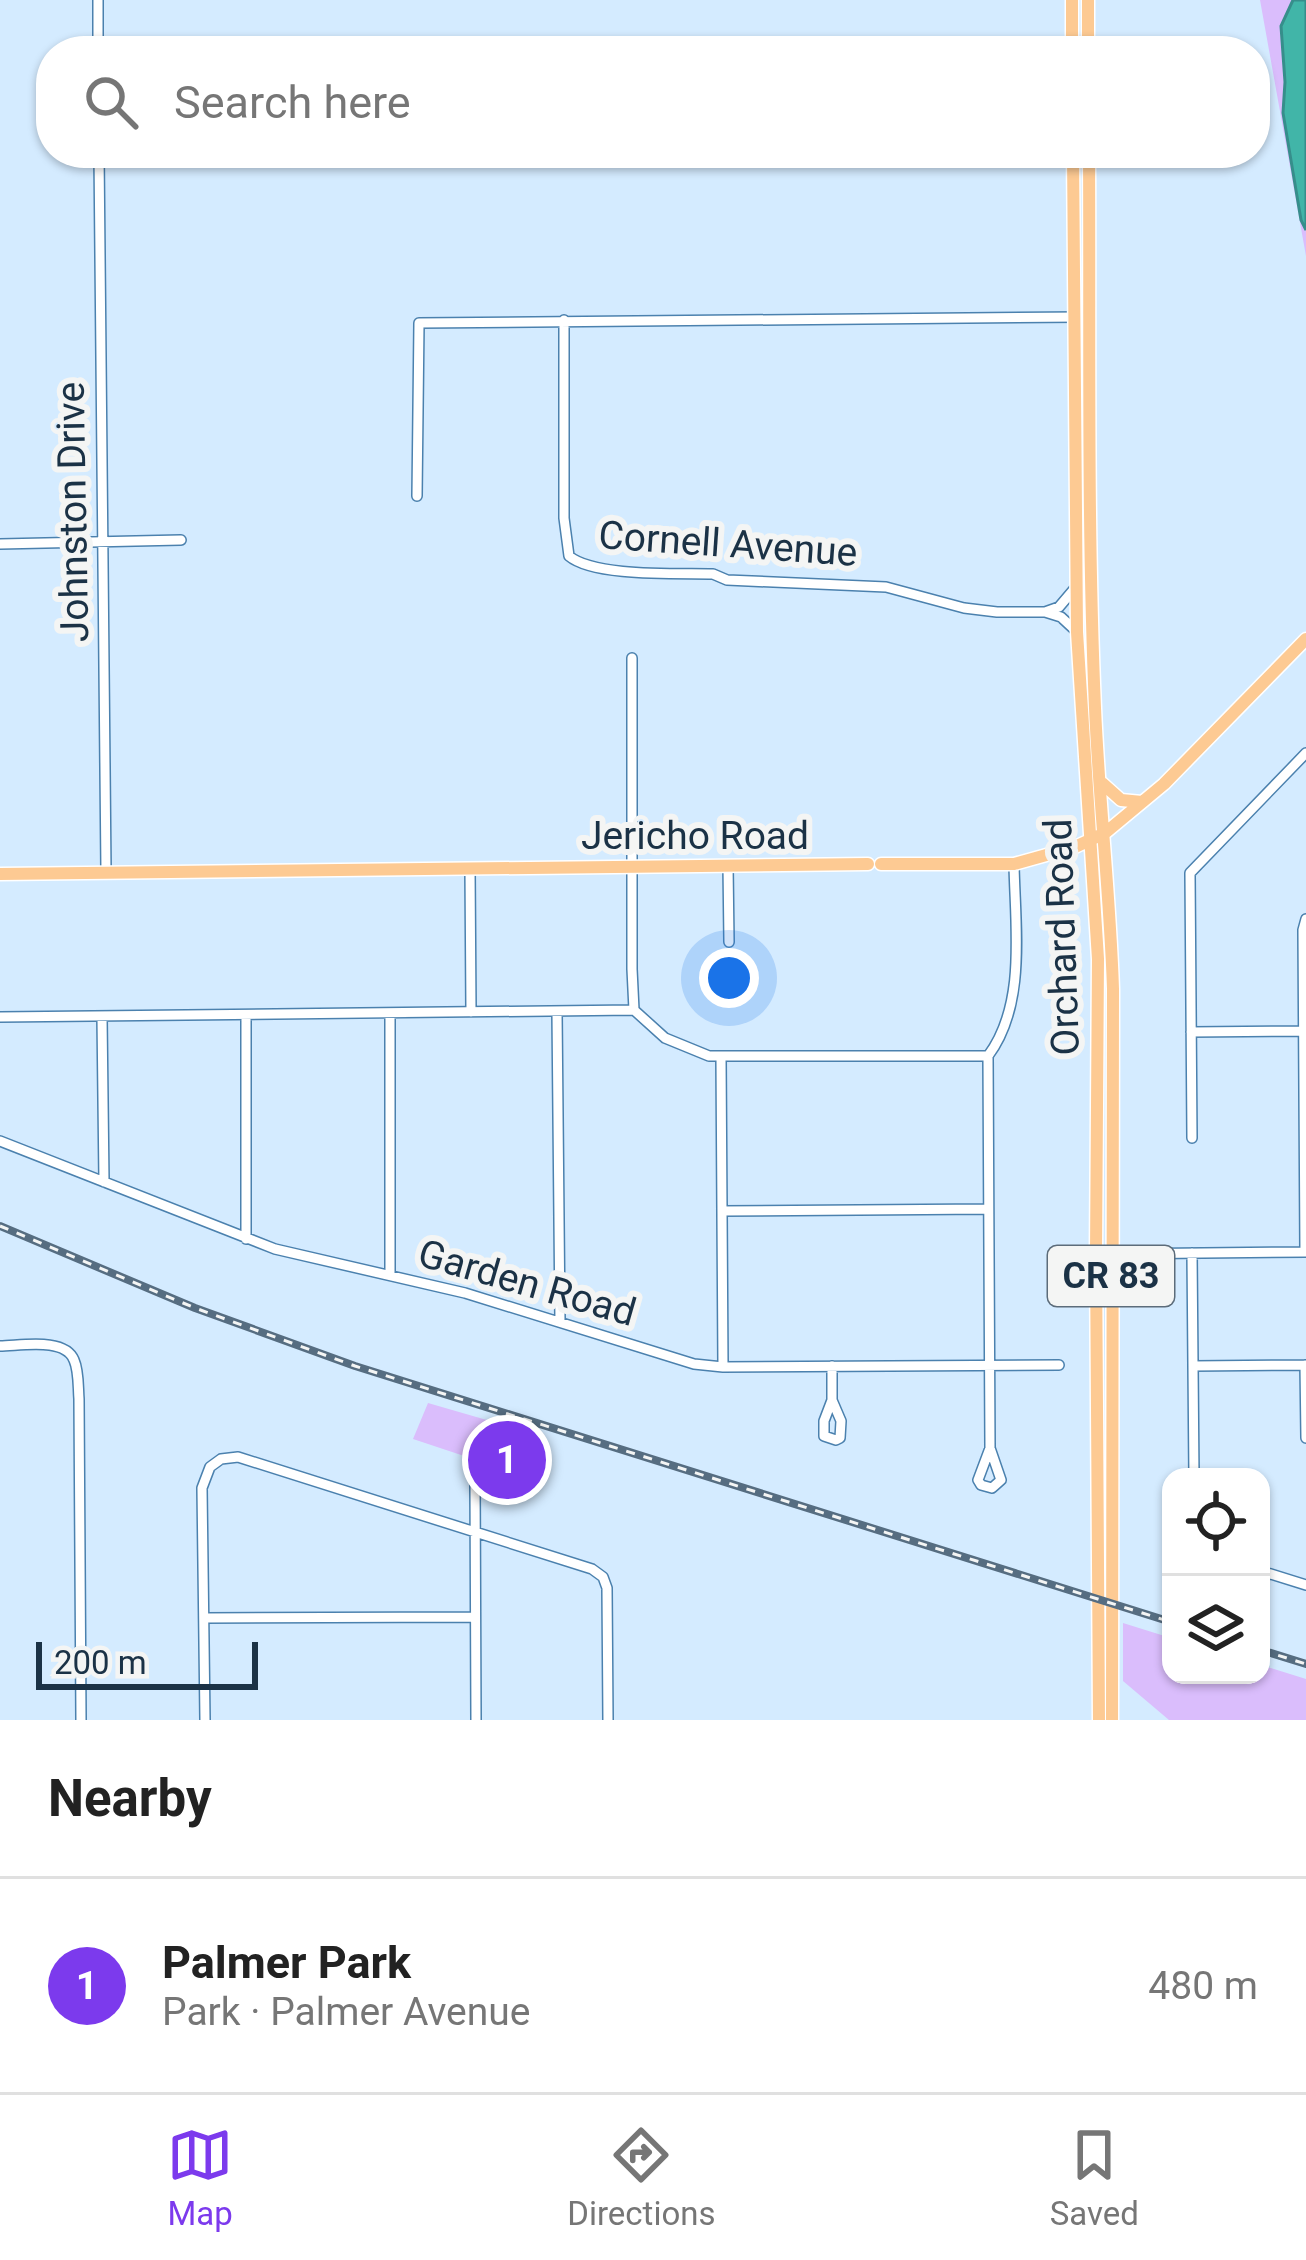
<!DOCTYPE html>
<meta charset="utf-8">
<style>
:root{--surface:#fff;--page:#f2f2f2;--text:#222;--muted:#767676;--line:#e0e0e0;--accent:#7c3aed}
body{margin:0;font-family:Roboto,sans-serif;background:var(--page);color:var(--text)}
.controls{position:absolute;right:36px;bottom:36px;display:grid;overflow:hidden;border-radius:24px;box-shadow:0 3px 9px #0004}
.controls button{width:108px;height:108px;display:grid;place-items:center;padding:0;border:0;border-bottom:3px solid var(--line);background:var(--surface);color:var(--text);font:60px sans-serif}
.scale{position:absolute;left:36px;bottom:30px;width:222px;box-sizing:border-box;padding-left:12px;border:6px solid #1b3246;border-top:0;font-size:33px;line-height:42px;white-space:nowrap;color:#1b3246;-webkit-text-stroke:9px #f4f5f4;paint-order:stroke}
.you{position:absolute;left:729px;top:978px;width:42px;height:42px;margin:-30px;border:9px solid #fff;border-radius:50%;background:#1a73e8;box-shadow:0 0 0 18px #1a73e833}
.badge{display:grid;place-items:center;width:78px;height:78px;border-radius:50%;background:var(--accent);color:#fff;font-size:39px;font-weight:700}
.pin{position:absolute;translate:-50% -50%;border:6px solid #fff;box-shadow:0 3px 12px #0006}
.list{margin:0;padding:0;list-style:none}
h2{display:flex;justify-content:space-between;align-items:center;height:156px;margin:0;padding:0 48px;font-size:51px}
h2 small{font-size:39px;font-weight:400;color:var(--muted)}
.list li{display:grid;grid-template-columns:78px 1fr auto;gap:36px;align-items:center;box-sizing:border-box;height:216px;padding:0 48px;border-top:3px solid var(--line)}
.list b{display:block;font-size:45px;white-space:nowrap}
.list p{margin:0;font-size:39px;white-space:nowrap;color:var(--muted)}
.list em{font-size:39px;font-style:normal;color:var(--muted)}
.icon{flex:none;width:66px;height:66px;fill:none;stroke:currentColor;stroke-width:2;stroke-linecap:round;stroke-linejoin:round}
.map{position:relative;flex:none;width:1306px;height:1720px;overflow:hidden}
.search{position:absolute;background:var(--surface);box-shadow:0 3px 9px #0004;left:36px;right:36px;top:36px;height:132px;display:flex;align-items:center;gap:30px;box-sizing:border-box;padding:0 42px;border-radius:48px;color:var(--muted);font-size:45px}
.sheet{height:372px;background:var(--surface)}
nav{display:flex;justify-content:space-around;align-items:center;box-sizing:border-box;height:168px;border-top:3px solid var(--line);background:var(--surface);font-size:33px;color:var(--muted)}
nav a{display:grid;justify-items:center;gap:6px}
nav .on{color:var(--accent)}
.map>svg:first-child{display:block}
</style>
<div class="map">
<svg width="1306" height="1720" viewBox="0 0 1306 1720">
<rect width="100%" height="100%" fill="#d4ebff"/>
<!-- green -->
<path fill="#dabdfc" d="M 1260,0 L 1306,0 L 1306,256 Z
M 428,1403 L 545,1437 L 536,1480 L 413,1439 Z
M 1123,1623 L 1171,1638 L 1171,1675 L 1261,1675 L 1261,1665 L 1306,1679 L 1306,1720 L 1169,1720 L 1123,1681 Z"/>
<!-- water -->
<path fill="#41b5a8" stroke="#368e8b" stroke-width="3" d="M 1293,0 L 1306,0 L 1306,230 L 1301,220 L 1283,113 L 1285,82 L 1281,26 Z"/>
<g fill="none" stroke-linecap="round" stroke-linejoin="round">
<!-- minor casing -->
<g stroke="#4b81ae" stroke-width="12">
<path id="minor" d="M 98,0 L 98,51
M 99,153 L 106,871
M 564,320 L 564,518 L 569,556 C 594,577 677,573 713,574 L 727,580 L 886,587 L 964,608 L 997,612 L 1045,612 L 1061,617 L 1075,630
M 417,496 L 419,323 L 1081,317
M 0,544 L 181,540
M 1045,612 L 1059,607 L 1076,587
M 632,658 L 632,969 L 634,1010
M 728,865 L 729,942
M 470,868 L 471,1012
M 557,1012 L 560,1322
M 390,1014 L 390,1275
M 246,1015 L 246,1239
M 0,1017 L 634,1010 L 665,1038 L 709,1056 L 988,1056
M 102,1017 L 104,1182
M 1191,1032 L 1303,1031
M 721,1057 L 723,1367
M 1192,1138 L 1190,873 L 1306,753
M 0,1141 L 275,1249 L 465,1293 L 694,1364 L 723,1367 L 1059,1365
M 722,1211 L 988,1209
M 1305,1252 L 1303,930 L 1306,919
M 1192,1253 L 1194,1477
M 1111,1254 L 1306,1252
M 0,1346 C 20,1346 65,1337 74,1360 C 79,1371 78,1387 79,1399 L 81,1720
M 1305,1365 L 1306,1438
M 832,1366 L 832,1400 L 841,1421 L 840,1438 L 836,1440 L 824,1436 L 824,1421 L 832,1400
M 1193,1366 L 1306,1365
M 990,1448 L 1001,1480 L 992,1488 L 981,1485 L 978,1480 L 990,1448 L 988,1056 C 1027,1004 1015,926 1014,864
M 475,1479 L 476,1720
M 1261,1571 L 1306,1585
M 205,1618 L 475,1617
M 205,1720 L 202,1488 L 210,1467 L 221,1459 L 238,1457 L 592,1569 L 603,1577 L 607,1588 L 608,1720"/>
</g>
<!-- major casing -->
<g stroke="#fff" stroke-width="15">
<path id="major" d="M 1072,0 L 1072,51
M 1088,0 L 1088,51
M 1073,153 L 1077,632 L 1098,959 L 1096,1253 L 1099,1720
M 1089,153 C 1090,338 1087,523 1095,708 C 1099,802 1110,895 1113,989 L 1112,1720
M 1102,783 L 1121,800 L 1142,802
M 881,864 L 1014,864 L 1075,847 L 1105,833 L 1164,784 L 1306,639
M 0,874 L 868,864"/>
</g>
<!-- minor -->
<use href="#minor" stroke="#fff" stroke-width="9"/>
<!-- major -->
<use href="#major" stroke="#fdca93" stroke-width="12"/>
<!-- rail casing -->
<g stroke="#566d81" stroke-width="8">
<path id="rail" d="M 0,1226 L 195,1308 L 355,1366 L 1171,1622
M 1261,1650 L 1306,1664"/>
</g>
<!-- rail -->
<use href="#rail" stroke="#f4f5f4" stroke-width="3" stroke-dasharray="9" stroke-linecap="butt"/>
</g>
<g text-anchor="middle" dominant-baseline="central" stroke-width="12" stroke-linejoin="round" paint-order="stroke">
<!-- shield labels -->
<rect fill="#f4f5f4" stroke="#5c6c7a" stroke-width="3" x="1048" y="1246" width="126" height="60" rx="9"/>
<g font-size="36" font-weight="bold" fill="#1b3246">
<text x="1111" y="1276">CR 83</text>
</g>
<!-- street labels -->
<g font-size="39" fill="#1b3246" stroke="#f4f5f4">
<text transform="translate(73 512) rotate(-91)">Johnston Drive</text>
<text transform="translate(728 544) rotate(4)">Cornell Avenue</text>
<text x="695" y="836">Jericho Road</text>
<text transform="translate(1062 937) rotate(-92)">Orchard Road</text>
<text transform="translate(527 1283) rotate(16)">Garden Road</text>
</g>
</g>
</svg>
<div class="controls">
<button><svg class="icon" aria-label="locate" viewBox="0 0 24 24"><circle cx="12" cy="12" r="6"/><path d="M12 2v4M12 18v4M2 12h4M18 12h4"/></svg></button>
<button><svg class="icon" aria-label="layers" viewBox="0 0 24 24"><path d="M12 4l9 5-9 5-9-5zM3 14l9 5 9-5"/></svg></button>
</div>
<div class="scale">200 m</div>
<div class="you"></div>
<div class="pin badge" style="left:507px;top:1460px">1</div>
<div class="search"><svg class="icon" aria-label="search" viewBox="0 0 24 24"><circle cx="10" cy="10" r="6"/><path d="M15 15l6 6"/></svg>Search here</div>
</div>
<section class="sheet">
<h2>Nearby<small></small></h2>
<ul class="list">
<li><span class="badge">1</span><div><b>Palmer Park</b><p>Park · Palmer Avenue</p></div><em>480 m</em></li>
</ul>
</section>
<nav>
<a class="on"><svg class="icon" aria-label="map" viewBox="0 0 24 24"><path d="M3 6l6-2 6 2 6-2v14l-6 2-6-2-6 2zM9 4v14M15 6v14"/></svg>Map</a>
<a><svg class="icon" aria-label="directions" viewBox="0 0 24 24"><path d="M12 3l9 9-9 9-9-9zM9 14v-3h6M13 9l2 2-2 2"/></svg>Directions</a>
<a><svg class="icon" aria-label="saved" viewBox="0 0 24 24"><path d="M7 4h10v16l-5-4-5 4z"/></svg>Saved</a>
</nav>
